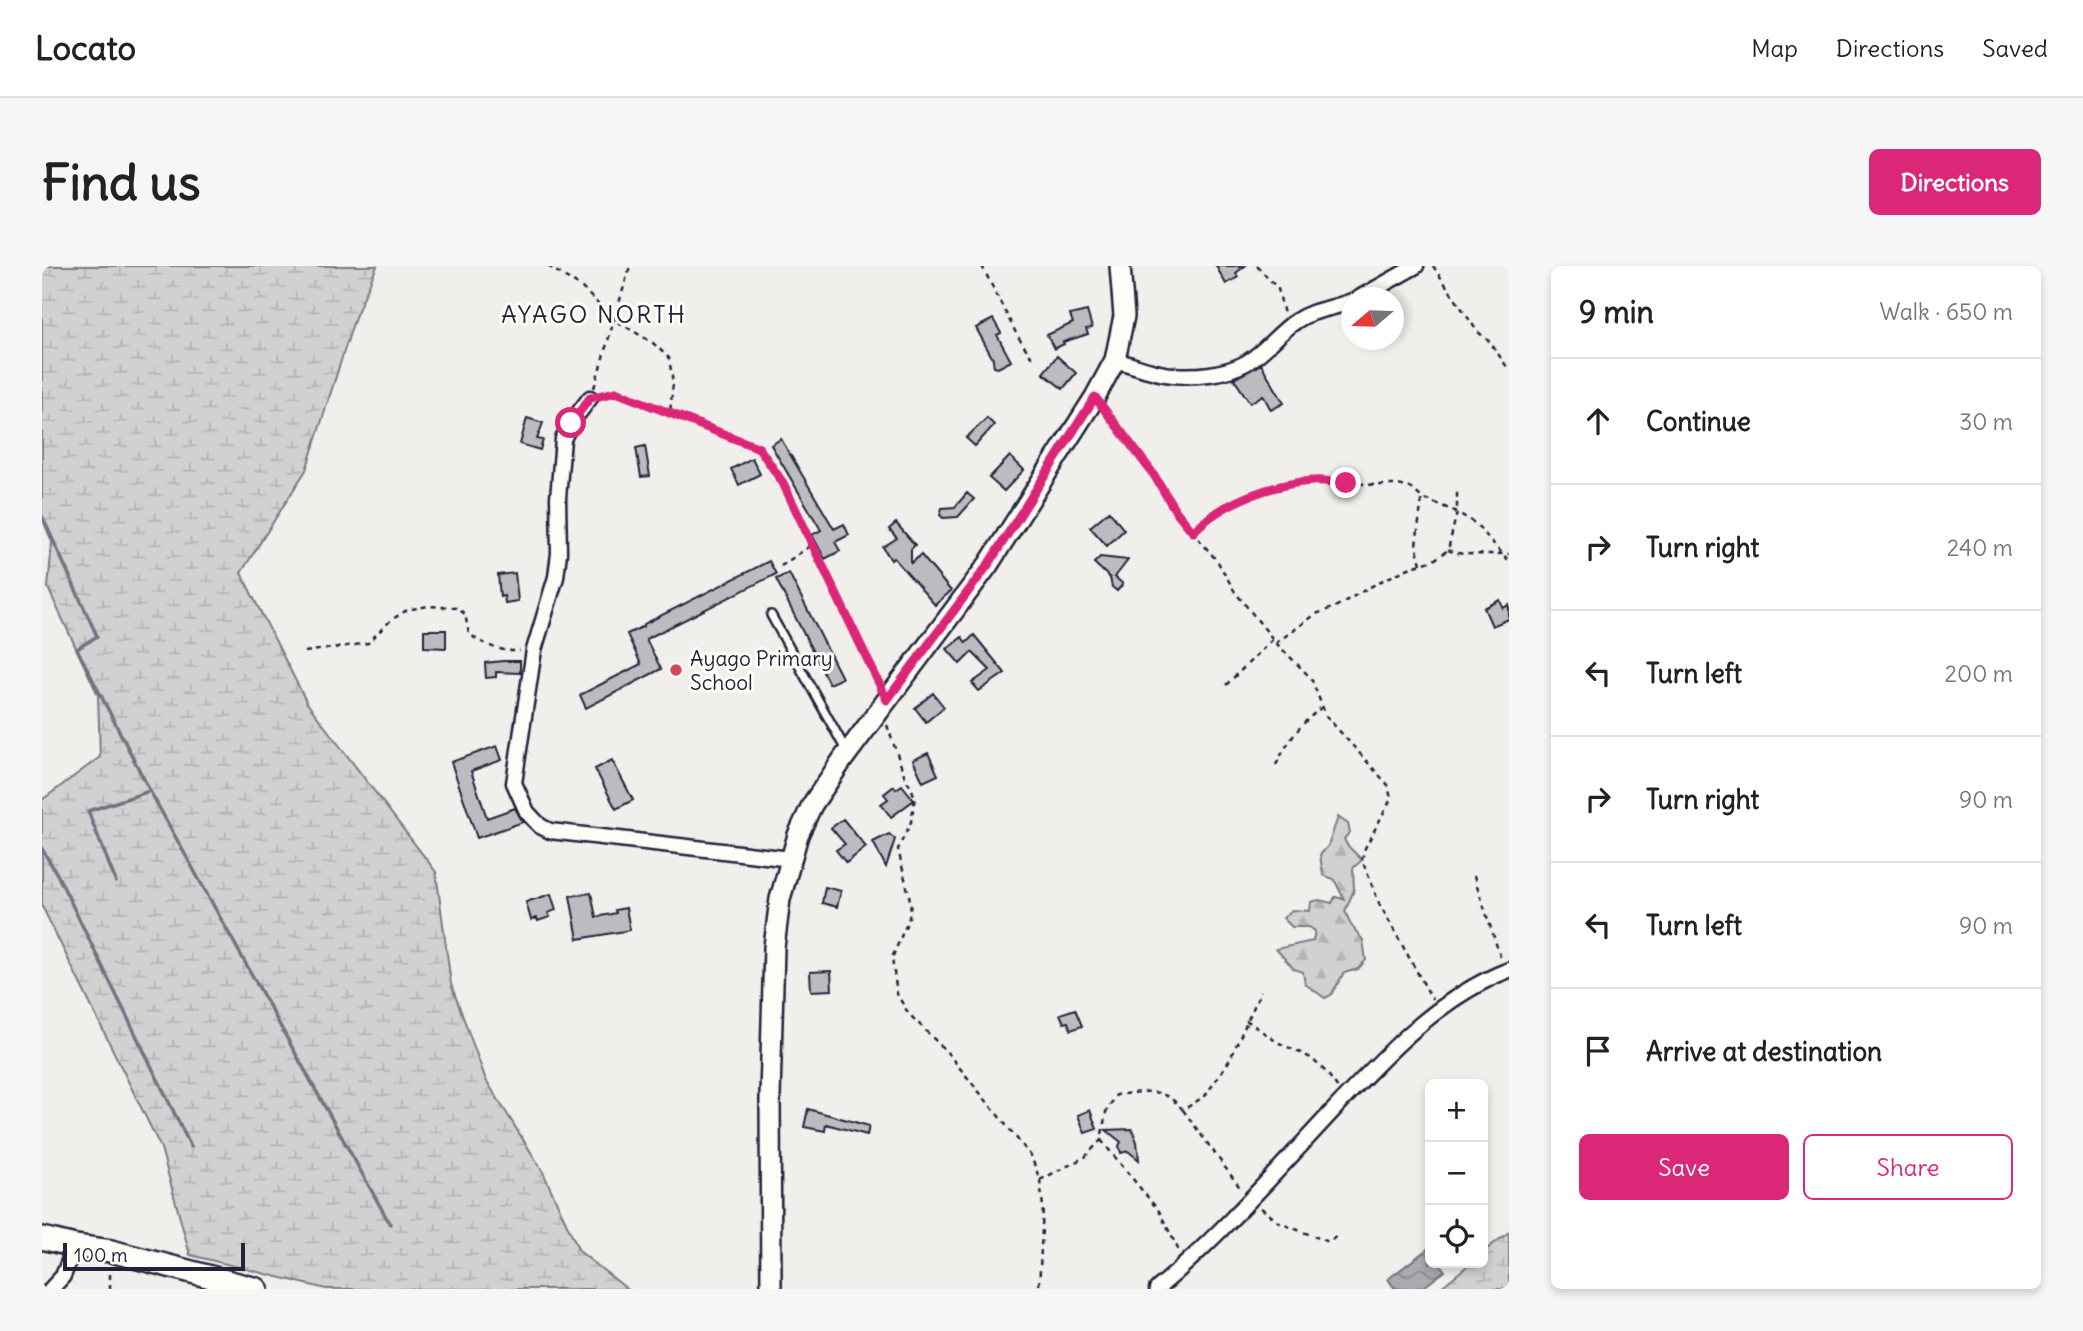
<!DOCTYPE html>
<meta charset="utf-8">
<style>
:root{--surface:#fff;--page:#f6f6f6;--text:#222;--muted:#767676;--line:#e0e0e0;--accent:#db2777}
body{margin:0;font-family:Delius,sans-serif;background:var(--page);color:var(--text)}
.controls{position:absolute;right:21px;bottom:21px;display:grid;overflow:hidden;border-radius:10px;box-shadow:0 4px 10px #0003}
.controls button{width:63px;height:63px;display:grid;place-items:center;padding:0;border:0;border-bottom:2px solid var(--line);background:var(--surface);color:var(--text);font:35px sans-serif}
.compass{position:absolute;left:1299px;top:21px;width:63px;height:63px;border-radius:50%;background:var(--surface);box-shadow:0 4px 10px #0003;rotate:251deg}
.scale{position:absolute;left:21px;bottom:18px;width:182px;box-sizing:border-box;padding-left:7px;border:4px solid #22223b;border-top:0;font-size:19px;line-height:24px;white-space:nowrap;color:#22223b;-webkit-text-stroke:5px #fdfcf7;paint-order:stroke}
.stop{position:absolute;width:21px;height:21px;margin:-16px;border:5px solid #db2777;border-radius:50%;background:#fff}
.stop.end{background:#db2777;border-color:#fff;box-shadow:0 2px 7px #0008}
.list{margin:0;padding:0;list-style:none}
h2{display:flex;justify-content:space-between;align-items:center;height:91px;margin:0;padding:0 28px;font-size:30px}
h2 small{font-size:23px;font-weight:400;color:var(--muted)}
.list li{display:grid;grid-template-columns:46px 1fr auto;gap:21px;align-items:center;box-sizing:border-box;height:126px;padding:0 28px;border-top:2px solid var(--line)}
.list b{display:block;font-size:26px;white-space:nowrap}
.list em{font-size:23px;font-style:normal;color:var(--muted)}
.actions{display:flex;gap:14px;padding:21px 28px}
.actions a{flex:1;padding:16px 0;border:2px solid var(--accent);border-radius:10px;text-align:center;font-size:24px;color:var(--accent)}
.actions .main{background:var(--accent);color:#fff}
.icon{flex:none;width:38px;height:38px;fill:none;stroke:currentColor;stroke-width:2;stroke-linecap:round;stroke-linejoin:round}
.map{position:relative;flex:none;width:1467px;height:1023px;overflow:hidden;border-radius:10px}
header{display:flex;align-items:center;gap:42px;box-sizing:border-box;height:98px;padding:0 35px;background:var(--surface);border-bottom:2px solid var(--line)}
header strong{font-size:33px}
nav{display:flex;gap:38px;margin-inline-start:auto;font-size:24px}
.intro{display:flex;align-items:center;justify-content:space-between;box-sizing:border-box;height:168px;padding:0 42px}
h1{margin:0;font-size:49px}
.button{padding:18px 32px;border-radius:10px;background:var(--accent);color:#fff;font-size:24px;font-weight:700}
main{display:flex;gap:42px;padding:0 42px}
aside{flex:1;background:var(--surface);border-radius:10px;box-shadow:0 4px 10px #0003}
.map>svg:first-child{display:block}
</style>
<header>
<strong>Locato</strong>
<nav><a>Map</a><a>Directions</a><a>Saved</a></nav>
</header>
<div class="intro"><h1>Find us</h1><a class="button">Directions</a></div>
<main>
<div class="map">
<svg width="1467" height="1023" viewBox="0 0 1467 1023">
<defs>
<pattern id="forest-firs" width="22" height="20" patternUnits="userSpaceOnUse" patternTransform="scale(1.75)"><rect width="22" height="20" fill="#d2d1d1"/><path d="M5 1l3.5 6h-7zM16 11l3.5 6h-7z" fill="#b4b3b4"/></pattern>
<pattern id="wetland-marsh" width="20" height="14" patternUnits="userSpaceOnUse" patternTransform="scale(1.75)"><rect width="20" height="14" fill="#d2d1d1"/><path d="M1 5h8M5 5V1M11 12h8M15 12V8" fill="none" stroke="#b4b3b4"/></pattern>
<pattern id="water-waves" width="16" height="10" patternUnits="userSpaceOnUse" patternTransform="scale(1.75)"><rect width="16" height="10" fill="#a9a9b0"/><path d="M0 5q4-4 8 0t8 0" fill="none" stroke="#898990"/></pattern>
</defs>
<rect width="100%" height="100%" fill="#f0efec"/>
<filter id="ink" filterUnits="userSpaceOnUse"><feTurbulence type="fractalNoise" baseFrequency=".0143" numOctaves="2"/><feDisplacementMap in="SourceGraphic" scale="14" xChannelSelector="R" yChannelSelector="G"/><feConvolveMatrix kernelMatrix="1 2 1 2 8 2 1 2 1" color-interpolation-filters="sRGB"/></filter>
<g filter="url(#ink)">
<!-- forest -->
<path fill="url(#forest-firs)" stroke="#7a7a86" stroke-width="2" d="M 1296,551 L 1306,558 L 1308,566 L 1302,573 L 1305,579 L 1320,594 L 1311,602 L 1312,624 L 1303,645 L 1309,659 L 1321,674 L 1324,694 L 1316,703 L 1302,707 L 1289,729 L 1283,732 L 1263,718 L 1261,706 L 1252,703 L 1234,683 L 1271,675 L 1273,665 L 1267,661 L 1250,661 L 1241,652 L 1250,644 L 1268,645 L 1269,636 L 1277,634 L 1290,637 L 1293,631 L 1302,633 L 1292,613 L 1281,609 L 1278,589 L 1286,580 Z"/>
<!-- wetland -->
<path fill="url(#wetland-marsh)" stroke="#7a7a86" stroke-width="2" d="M 0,0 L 335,0 L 313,51 L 264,204 L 199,307 L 265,437 L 394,606 L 409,718 L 444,814 L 500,904 L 537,985 L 585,1023 L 284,1023 L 148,989 L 119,882 L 0,640 L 0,534 L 58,491 L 56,429 L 6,322 L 10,276 L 0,251 Z
M 1467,966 L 1467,1023 L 1397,1023 L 1429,997 L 1441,997 L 1441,986 Z"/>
<!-- water -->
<path fill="url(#water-waves)" stroke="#737381" stroke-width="2" d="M 1387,982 L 1388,997 L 1397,997 L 1403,1005 L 1379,1023 L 1353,1023 L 1346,1013 Z"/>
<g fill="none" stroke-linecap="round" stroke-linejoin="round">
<!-- stream -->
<path stroke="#737381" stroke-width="3.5" d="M 0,250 L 55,370 L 35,383 L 108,525 L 46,545 L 74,616
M 108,525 L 348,958
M 0,583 L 15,608 L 149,881"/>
</g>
<!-- building -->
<path fill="#bcbcc0" stroke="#22223b" stroke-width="2" d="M 1174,0 L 1203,0 L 1194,7 L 1196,11 L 1184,18 Z
M 1045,45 L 1050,62 L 1044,63 L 1046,68 L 1021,76 L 1022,78 L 1012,83 L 1005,69 L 1031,57 L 1028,49 Z
M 951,53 L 959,67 L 955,69 L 969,95 L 956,102 L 952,101 L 951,93 L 934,62 Z
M 1015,90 L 1034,107 L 1021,123 L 1001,107 Z
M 1219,98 L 1242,137 L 1229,144 L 1221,129 L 1208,137 L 1192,113 Z
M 485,152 L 501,157 L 495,173 L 501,174 L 498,184 L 478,178 Z
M 945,152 L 952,159 L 933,180 L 924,172 Z
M 739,173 L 792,263 L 802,258 L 807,269 L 793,276 L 798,285 L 783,293 L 770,269 L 779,264 L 729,179 Z
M 603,180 L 608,210 L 599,211 L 594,182 Z
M 968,190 L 982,204 L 962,225 L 947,212 Z
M 710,192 L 718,208 L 697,219 L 689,203 Z
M 925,227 L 932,233 L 916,251 L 901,252 L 898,249 L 900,242 L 913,241 Z
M 1067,245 L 1082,264 L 1065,280 L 1048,261 Z
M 854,257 L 873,279 L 869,283 L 869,297 L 879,289 L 909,325 L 893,339 L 852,292 L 849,294 L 841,281 L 855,272 L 847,263 Z
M 1058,291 L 1086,294 L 1073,311 L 1081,318 L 1075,325 L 1070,321 L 1068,312 L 1052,297 Z
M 727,295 L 734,308 L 604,373 L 619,403 L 544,442 L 538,429 L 599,398 L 585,368 L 602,360 L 602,358 Z
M 473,307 L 476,335 L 463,337 L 462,330 L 458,331 L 456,309 Z
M 747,307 L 800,412 L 787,418 L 734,313 Z
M 1458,334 L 1461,342 L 1467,339 L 1467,353 L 1450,360 L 1442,342 Z
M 382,364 L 404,364 L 404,382 L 382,381 Z
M 932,369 L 963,407 L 937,425 L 930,417 L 948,404 L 930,386 L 918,398 L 905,383 L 920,371 L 924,377 Z
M 461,395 L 478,395 L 478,407 L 454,406 L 454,411 L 444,412 L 443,397 Z
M 891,427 L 902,441 L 884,456 L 873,442 Z
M 455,480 L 460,494 L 429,505 L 445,552 L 473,542 L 481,556 L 435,572 L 409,496 Z
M 886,487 L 896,509 L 881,516 L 871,494 Z
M 570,494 L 591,534 L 574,543 L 553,503 Z
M 860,519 L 872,534 L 849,551 L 839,538 L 846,533 L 842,528 L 852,520 L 854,523 Z
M 801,553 L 824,581 L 804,597 L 794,584 L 803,578 L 789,562 Z
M 847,568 L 853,573 L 844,601 L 831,576 Z
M 783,621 L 799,625 L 795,641 L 780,637 Z
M 549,627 L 554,651 L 574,647 L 573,644 L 584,642 L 588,664 L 536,673 L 528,630 Z
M 509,628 L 514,644 L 506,647 L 508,651 L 496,655 L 495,652 L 489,654 L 484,636 Z
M 789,705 L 790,724 L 769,725 L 768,706 Z
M 1033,743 L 1040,760 L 1029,764 L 1026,756 L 1022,757 L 1018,748 Z
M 766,843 L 827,860 L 825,869 L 784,858 L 783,865 L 762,861 Z
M 1048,844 L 1055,863 L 1043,867 L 1036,849 Z
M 1090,863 L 1095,876 L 1097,894 L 1086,885 L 1079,887 L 1077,880 L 1079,876 L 1064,864 Z"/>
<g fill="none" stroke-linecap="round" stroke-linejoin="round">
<!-- lane casing -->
<g stroke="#22223b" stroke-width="12">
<path id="lane" d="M 729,349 L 805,486"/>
</g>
<!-- street casing -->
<g stroke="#22223b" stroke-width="19">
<path id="street" d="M 1317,32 L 1374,0
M 1073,94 C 1092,99 1112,108 1131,109 C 1154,111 1184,108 1204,97 C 1223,86 1236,67 1254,55 C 1271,43 1291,43 1310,35
M 548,132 L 529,157 L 521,173 L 516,232 L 517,287 L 514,311 L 492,384 L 472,517 L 485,546 L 498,560 L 508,565 L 749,593
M 9,1023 L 21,1010 L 33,980
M 1115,1023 C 1172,975 1222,919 1272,865 C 1327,806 1390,733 1467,704"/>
</g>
<!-- secondary casing -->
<g stroke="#22223b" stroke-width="24">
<path id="secondary" d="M 729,1023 L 728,831 L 732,681 L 738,633 L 756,569 L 770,539 L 801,493 L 946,299 L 1053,131 L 1073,94 L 1082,50 L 1078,0"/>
</g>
<!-- primary casing -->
<g stroke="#22223b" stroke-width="26">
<path id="primary" d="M 0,972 L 33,980 L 69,985 L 215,1023"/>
</g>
<!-- path -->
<path stroke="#22223b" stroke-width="2.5" stroke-dasharray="5 5" stroke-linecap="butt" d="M 506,0 L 539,21 L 573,54 L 611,77 L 627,92 L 631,117 L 628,147
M 940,0 L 975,69 L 992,95
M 1215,0 L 1236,23 L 1242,48
M 1391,0 L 1435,65 L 1448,76 L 1467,104
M 552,122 L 588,0
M 558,129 L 574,126 L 717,182 L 741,217 L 837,418
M 1062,144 L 1112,209 L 1133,245 L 1176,296 L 1193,326 L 1234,377 L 1269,412 L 1284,450 L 1346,519 L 1349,533 L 1323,582 L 1320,594 L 1337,637 L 1390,733
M 1151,266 L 1165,251 L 1183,239 L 1228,224 L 1260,216 L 1284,214 L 1332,219 L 1356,219 L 1369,222 L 1380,232 L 1415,246 L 1434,258 L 1467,295
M 1406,284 C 1418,291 1452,287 1467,288
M 1379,298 L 1374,279 L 1380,232
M 739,300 L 771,278
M 1234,377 L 1274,348 L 1293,341 L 1337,316 L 1367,302 L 1392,294 L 1406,284 L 1415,246 L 1415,226
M 263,386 L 326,377 L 349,354 L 365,344 L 386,340 L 415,342 L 423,348 L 427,368 C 443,379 458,386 478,385
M 1184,419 L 1231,373
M 845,459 L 864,514 L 869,521 L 873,532 L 869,556 L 856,583 L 869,638 L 867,652 L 850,692 L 855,728 L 866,747 L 904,785 L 989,890 L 998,914 L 1001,941 L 997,1023
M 1234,499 C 1246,475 1258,458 1279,442
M 1432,610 L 1459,693
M 1204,754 L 1235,776 L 1269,792 L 1284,806 L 1296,822
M 1141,844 L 1199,923
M 1059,874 L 1117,945 L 1137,985
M 998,914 L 1043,891 L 1059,874 L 1064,846 L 1074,829 C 1103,826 1120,819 1141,844 L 1163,830 L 1187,795 L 1219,725
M 1219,942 L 1238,957 L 1287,976 L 1296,969
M 68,1023 L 68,1003"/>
<!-- lane -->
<use href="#lane" stroke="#fdfcf7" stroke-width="7"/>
<!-- street -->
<use href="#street" stroke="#fdfcf7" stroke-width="14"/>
<!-- secondary -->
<use href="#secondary" stroke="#fdfcf7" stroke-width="19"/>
<!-- primary -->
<use href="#primary" stroke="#fdfcf7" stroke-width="21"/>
</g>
</g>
<g fill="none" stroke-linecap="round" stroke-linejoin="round" filter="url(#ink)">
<!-- route -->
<path stroke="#db2777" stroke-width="9" d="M 529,157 L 548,132 L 574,126 L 717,182 L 741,217 L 845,434 L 946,299 L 1053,131 L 1112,209 L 1133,244 L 1151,266 C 1180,236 1229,218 1271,215 C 1283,214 1293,217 1304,217"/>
</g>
<!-- markers -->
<circle fill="#d1495b" stroke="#fdfcf7" stroke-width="2.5" cx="634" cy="404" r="7"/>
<g text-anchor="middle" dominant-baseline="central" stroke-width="6" stroke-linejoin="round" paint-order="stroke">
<!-- poi labels -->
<g font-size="21" fill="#22223b" stroke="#fdfcf7" text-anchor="start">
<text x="648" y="392">Ayago Primary<tspan x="648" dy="24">School</tspan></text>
</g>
<!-- quarter labels -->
<g font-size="24" letter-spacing="2" fill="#22223b" stroke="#fdfcf7">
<text x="552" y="48">AYAGO NORTH</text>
</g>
</g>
</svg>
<div class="controls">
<button>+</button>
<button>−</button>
<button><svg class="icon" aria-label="locate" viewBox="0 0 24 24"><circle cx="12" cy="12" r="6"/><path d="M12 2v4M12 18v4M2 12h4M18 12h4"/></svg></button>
</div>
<svg class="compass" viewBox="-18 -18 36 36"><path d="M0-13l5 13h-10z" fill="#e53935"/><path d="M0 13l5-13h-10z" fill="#767676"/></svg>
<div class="scale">100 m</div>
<div class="stop" style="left:529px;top:157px"></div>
<div class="stop end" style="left:1304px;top:217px"></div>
</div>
<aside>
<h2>9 min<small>Walk · 650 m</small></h2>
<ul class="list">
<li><svg class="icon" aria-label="ahead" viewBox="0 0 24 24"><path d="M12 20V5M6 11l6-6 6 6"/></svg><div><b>Continue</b></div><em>30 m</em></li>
<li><svg class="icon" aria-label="right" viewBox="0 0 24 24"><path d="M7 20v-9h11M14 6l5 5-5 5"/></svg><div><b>Turn right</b></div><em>240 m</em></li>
<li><svg class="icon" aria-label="left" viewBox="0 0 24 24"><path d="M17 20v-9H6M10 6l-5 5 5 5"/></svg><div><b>Turn left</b></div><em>200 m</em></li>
<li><svg class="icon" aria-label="right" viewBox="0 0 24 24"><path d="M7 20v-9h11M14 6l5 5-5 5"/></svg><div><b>Turn right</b></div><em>90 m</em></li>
<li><svg class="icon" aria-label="left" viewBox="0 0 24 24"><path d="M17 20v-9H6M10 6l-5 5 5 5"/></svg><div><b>Turn left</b></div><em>90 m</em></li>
<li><svg class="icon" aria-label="arrive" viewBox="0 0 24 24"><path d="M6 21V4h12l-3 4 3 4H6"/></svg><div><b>Arrive at destination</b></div></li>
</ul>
<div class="actions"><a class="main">Save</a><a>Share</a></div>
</aside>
</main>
